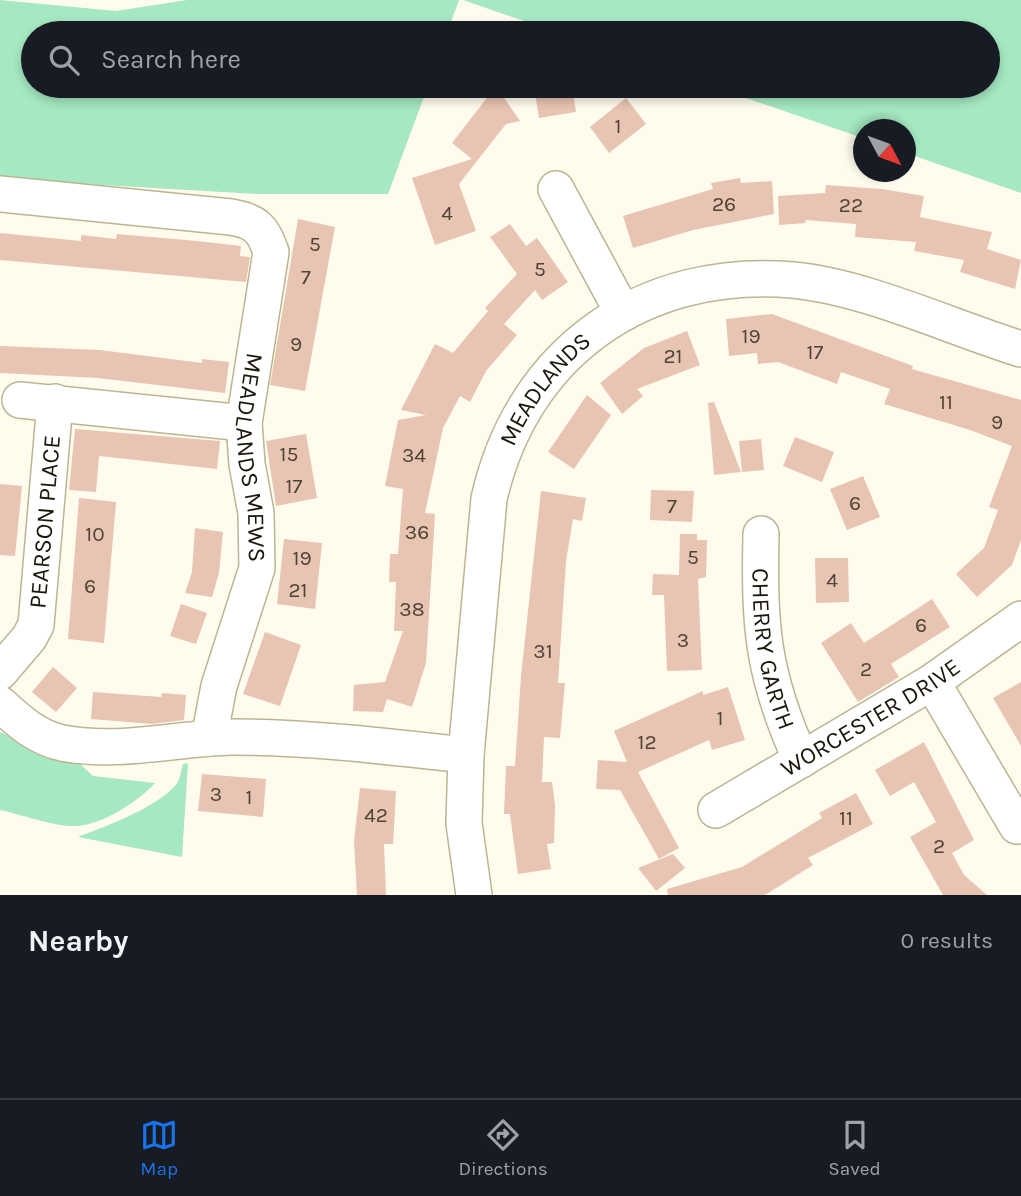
<!DOCTYPE html>
<style>
:root{--surface:#171b24;--page:#242831;--text:#f1f3f6;--muted:#9ea1a6;--line:#363941;--accent:#1a73e8}
body{margin:0;font-family:Karla,sans-serif;background:var(--page);color:var(--text)}
.compass{position:absolute;left:853px;top:119px;width:63px;height:63px;border-radius:50%;background:var(--surface);box-shadow:0 4px 10px #0003;rotate:131deg}
.list{margin:0;padding:0;list-style:none}
h2{display:flex;justify-content:space-between;align-items:center;height:91px;margin:0;padding:0 28px;font-size:30px}
h2 small{font-size:23px;font-weight:400;color:var(--muted)}
.icon{flex:none;width:38px;height:38px;fill:none;stroke:currentColor;stroke-width:2;stroke-linecap:round;stroke-linejoin:round}
.map{position:relative;flex:none;width:1021px;height:895px;overflow:hidden}
.search{position:absolute;background:var(--surface);box-shadow:0 4px 10px #0003;left:21px;right:21px;top:21px;height:77px;display:flex;align-items:center;gap:18px;box-sizing:border-box;padding:0 24px;border-radius:38px;color:var(--muted);font-size:26px}
.sheet{height:203px;background:var(--surface)}
nav{display:flex;justify-content:space-around;align-items:center;box-sizing:border-box;height:98px;border-top:2px solid var(--line);background:var(--surface);font-size:19px;color:var(--muted)}
nav a{display:grid;justify-items:center;gap:4px}
nav .on{color:var(--accent)}
.map>svg:first-child{display:block}
</style>
<div class="map">
<svg width="1021" height="895" viewBox="0 0 1021 895">
<rect width="100%" height="100%" fill="#fffcee"/>
<!-- green -->
<path fill="#a5e8c1" d="M 0,0 L 116,11 L 187,0 L 459,0 L 447,33 L 33,33 L 33,86 L 428,86 L 388,194 L 257,194 L 0,179 Z
M 463,0 L 1021,0 L 1021,193 L 906,153 L 906,130 L 864,130 L 863,138 L 711,86 L 988,86 L 988,33 L 559,33 Z
M 0,732 L 79,763 L 93,776 L 155,783 C 139,801 101,826 75,826 C 54,827 21,814 0,810 Z
M 188,763 L 182,857 L 78,837 C 107,826 155,808 176,785 C 180,780 181,771 183,764 Z"/>
<!-- building -->
<path fill="#e8c4b2" d="M 496,86 L 520,121 L 506,124 L 459,184 L 476,231 L 435,245 L 412,178 L 472,159 L 452,143 Z
M 534,86 L 572,86 L 576,112 L 539,118 Z
M 626,98 L 646,124 L 609,153 L 590,127 Z
M 740,178 L 741,183 L 772,181 L 774,214 L 693,230 L 633,248 L 623,216 L 713,189 L 711,183 Z
M 826,185 L 882,189 L 924,196 L 920,217 L 992,232 L 987,249 L 1021,260 L 1015,289 L 960,272 L 964,260 L 914,251 L 916,242 L 855,237 L 856,224 L 805,220 L 806,223 L 779,225 L 778,196 L 825,193 Z
M 298,219 L 335,227 L 305,391 L 270,385 Z
M 510,224 L 526,246 L 537,238 L 568,282 L 542,300 L 535,290 L 504,324 L 517,335 L 486,371 L 470,402 L 460,396 L 443,428 L 425,513 L 435,514 L 426,663 L 412,707 L 387,699 L 383,712 L 353,711 L 354,685 L 385,682 L 403,631 L 394,631 L 396,582 L 389,582 L 390,554 L 398,554 L 403,489 L 385,486 L 398,420 L 426,415 L 401,410 L 435,344 L 453,353 L 488,311 L 485,308 L 517,274 L 490,237 Z
M 0,233 L 81,241 L 81,235 L 116,239 L 117,234 L 197,241 L 241,246 L 240,256 L 250,257 L 246,282 L 0,260 Z
M 772,314 L 913,366 L 912,369 L 1021,400 L 1021,540 L 1012,565 L 977,597 L 956,574 L 984,548 L 998,510 L 989,507 L 1012,446 L 970,430 L 884,404 L 890,389 L 841,372 L 837,384 L 778,362 L 758,364 L 757,353 L 729,356 L 726,319 Z
M 687,331 L 700,365 L 637,389 L 643,396 L 622,414 L 600,383 L 644,348 Z
M 0,346 L 100,350 L 202,363 L 202,359 L 229,362 L 225,393 L 98,378 L 0,373 Z
M 587,395 L 611,415 L 574,469 L 548,452 Z
M 714,402 L 741,472 L 714,475 L 708,403 Z
M 75,429 L 220,441 L 217,469 L 99,456 L 96,492 L 69,490 Z
M 306,434 L 317,498 L 276,506 L 266,441 Z
M 795,437 L 834,452 L 822,482 L 783,466 Z
M 761,439 L 764,470 L 742,472 L 739,441 Z
M 863,476 L 880,517 L 847,530 L 830,489 Z
M 0,484 L 22,486 L 15,556 L 0,555 Z
M 651,490 L 694,491 L 692,522 L 650,520 Z
M 541,491 L 586,498 L 582,521 L 573,519 L 566,561 L 558,683 L 565,683 L 560,738 L 544,737 L 542,782 L 552,782 L 555,805 L 554,843 L 547,844 L 551,869 L 518,874 L 510,814 L 504,814 L 506,766 L 515,766 L 521,676 Z
M 79,498 L 116,502 L 104,643 L 68,639 Z
M 195,528 L 223,532 L 219,573 L 212,597 L 185,593 L 192,572 Z
M 680,534 L 697,534 L 697,540 L 707,540 L 706,577 L 698,579 L 702,670 L 667,671 L 664,595 L 652,595 L 653,574 L 679,575 Z
M 284,539 L 322,543 L 315,609 L 277,604 Z
M 815,558 L 848,558 L 849,602 L 816,603 Z
M 932,599 L 950,627 L 891,664 L 899,677 L 858,702 L 821,643 L 851,623 L 864,643 Z
M 181,604 L 207,613 L 196,644 L 170,636 Z
M 265,632 L 301,645 L 280,706 L 243,694 Z
M 53,667 L 77,688 L 56,712 L 32,692 Z
M 1021,682 L 1021,746 L 993,698 Z
M 728,687 L 745,740 L 712,750 L 709,740 L 638,772 L 679,848 L 659,859 L 620,790 L 596,789 L 598,760 L 627,762 L 614,731 L 703,691 L 703,695 Z
M 93,692 L 161,697 L 162,693 L 186,695 L 184,720 L 152,724 L 91,719 Z
M 924,742 L 974,840 L 952,853 L 964,875 L 987,895 L 943,895 L 910,837 L 936,822 L 914,782 L 890,796 L 875,770 Z
M 202,774 L 266,779 L 263,817 L 198,811 Z
M 360,788 L 396,791 L 393,844 L 384,844 L 386,895 L 357,895 L 354,841 Z
M 856,793 L 873,824 L 808,858 L 813,865 L 765,895 L 668,895 L 667,889 L 742,867 L 822,818 L 819,813 Z
M 673,854 L 685,868 L 656,891 L 638,868 Z"/>
<g fill="none" stroke-linecap="round" stroke-linejoin="round">
<!-- minor casing -->
<g stroke="#bbb592" stroke-width="38">
<g id="minor">
<path d="M 556,189 L 623,313"/>
<path id="s1" d="M 0,194 L 231,217 C 255,221 263,228 271,252 L 244,423 L 247,464 L 256,513 L 257,568 L 219,686 L 209,738"/>
<path d="M 20,400 L 244,423"/>
<path id="s2" d="M 761,534 C 759,626 762,674 801,760"/>
<path id="s3" d="M 0,672 L 29,638 L 36,625 L 55,402"/>
<path d="M 932,682 L 1017,826"/>
<path d="M 0,704 C 20,722 36,737 62,743 C 117,754 177,738 232,737 C 311,737 389,747 466,755"/>
<path id="s4" d="M 716,810 L 932,682 L 1021,619"/>
<path id="s5" d="M 474,895 L 464,823 L 466,755 L 489,499 C 522,352 643,267 793,280 C 866,287 950,327 1021,349"/>
</g>
</g>
<!-- minor -->
<use href="#minor" stroke="#fff" stroke-width="35"/>
</g>
<g text-anchor="middle" dominant-baseline="central" stroke-width="5" stroke-linejoin="round" paint-order="stroke">
<!-- number labels -->
<g font-size="21" fill="#4e4335">
<text x="618" y="126">1</text>
<text x="724" y="204">26</text>
<text x="851" y="205">22</text>
<text x="447" y="213">4</text>
<text x="315" y="244">5</text>
<text x="540" y="269">5</text>
<text x="306" y="277">7</text>
<text x="751" y="336">19</text>
<text x="296" y="344">9</text>
<text x="815" y="352">17</text>
<text x="673" y="356">21</text>
<text x="946" y="402">11</text>
<text x="997" y="422">9</text>
<text x="289" y="454">15</text>
<text x="414" y="455">34</text>
<text x="294" y="486">17</text>
<text x="855" y="503">6</text>
<text x="672" y="506">7</text>
<text x="417" y="532">36</text>
<text x="95" y="534">10</text>
<text x="693" y="557">5</text>
<text x="302" y="558">19</text>
<text x="832" y="580">4</text>
<text x="90" y="586">6</text>
<text x="298" y="590">21</text>
<text x="412" y="609">38</text>
<text x="921" y="625">6</text>
<text x="683" y="640">3</text>
<text x="543" y="651">31</text>
<text x="866" y="669">2</text>
<text x="720" y="718">1</text>
<text x="647" y="742">12</text>
<text x="216" y="794">3</text>
<text x="249" y="797">1</text>
<text x="376" y="815">42</text>
<text x="846" y="818">11</text>
<text x="939" y="846">2</text>
</g>
<!-- street labels -->
<g font-size="24" fill="#1b180b" stroke="#fff">
<text stroke="none"><textPath href="#s5" startOffset="523">MEADLANDS</textPath></text>
<text stroke="none"><textPath href="#s1" startOffset="497">MEADLANDS MEWS</textPath></text>
<text stroke="none"><textPath href="#s3" startOffset="163">PEARSON PLACE</textPath></text>
<text stroke="none"><textPath href="#s2" startOffset="116">CHERRY GARTH</textPath></text>
<text stroke="none"><textPath href="#s4" startOffset="180">WORCESTER DRIVE</textPath></text>
</g>
</g>
</svg>
<svg class="compass" viewBox="-18 -18 36 36"><path d="M0-13l5 13h-10z" fill="#e53935"/><path d="M0 13l5-13h-10z" fill="#9ea1a6"/></svg>
<div class="search"><svg class="icon" aria-label="search" viewBox="0 0 24 24"><circle cx="10" cy="10" r="6"/><path d="M15 15l6 6"/></svg>Search here</div>
</div>
<section class="sheet">
<h2>Nearby<small>0 results</small></h2>
<ul class="list">
</ul>
</section>
<nav>
<a class="on"><svg class="icon" aria-label="map" viewBox="0 0 24 24"><path d="M3 6l6-2 6 2 6-2v14l-6 2-6-2-6 2zM9 4v14M15 6v14"/></svg>Map</a>
<a><svg class="icon" aria-label="directions" viewBox="0 0 24 24"><path d="M12 3l9 9-9 9-9-9zM9 14v-3h6M13 9l2 2-2 2"/></svg>Directions</a>
<a><svg class="icon" aria-label="saved" viewBox="0 0 24 24"><path d="M7 4h10v16l-5-4-5 4z"/></svg>Saved</a>
</nav>
